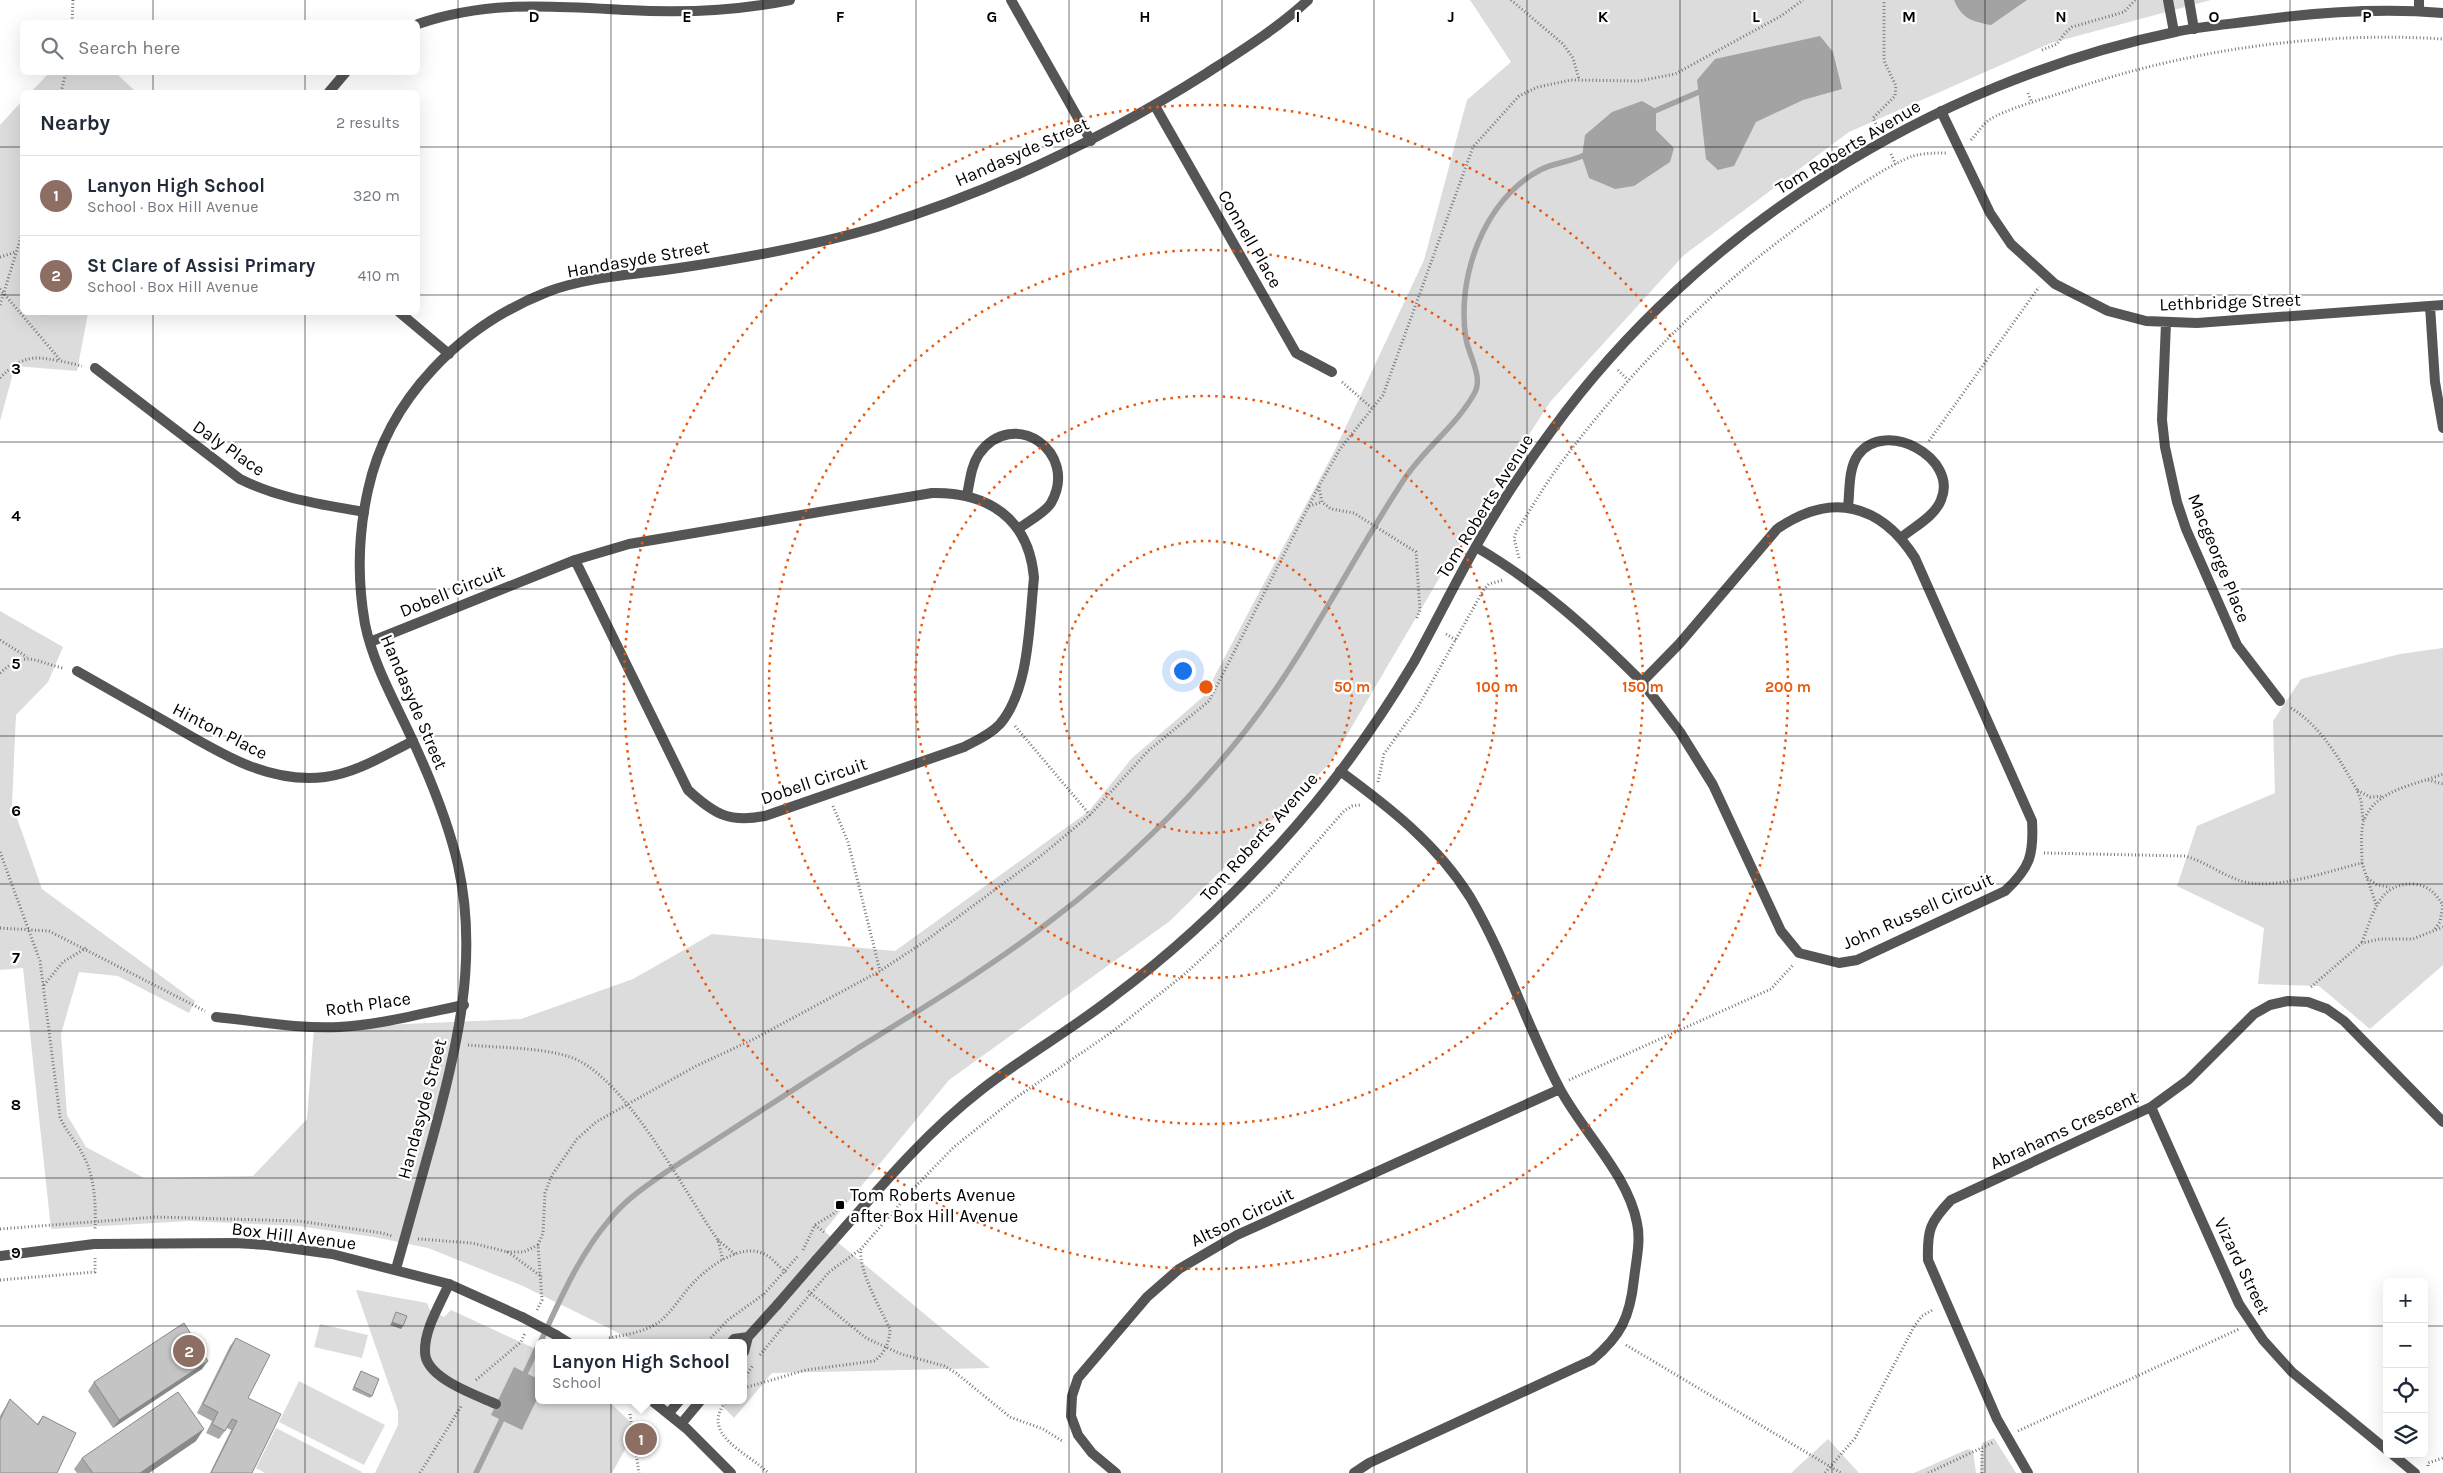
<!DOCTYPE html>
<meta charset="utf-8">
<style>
:root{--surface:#fff;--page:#f6f6f7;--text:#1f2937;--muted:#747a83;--line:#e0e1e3;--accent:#7c3aed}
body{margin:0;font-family:Karla,sans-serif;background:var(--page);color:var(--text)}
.controls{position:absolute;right:15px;bottom:15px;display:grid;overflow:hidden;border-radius:8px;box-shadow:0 5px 20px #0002}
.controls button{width:45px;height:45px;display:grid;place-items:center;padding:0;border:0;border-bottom:1px solid var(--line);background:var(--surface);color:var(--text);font:25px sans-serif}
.you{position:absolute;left:1182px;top:670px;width:18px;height:18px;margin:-12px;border:4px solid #fff;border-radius:50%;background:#1a73e8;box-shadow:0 0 0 8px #1a73e833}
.badge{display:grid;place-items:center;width:32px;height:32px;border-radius:50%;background:var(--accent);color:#fff;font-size:16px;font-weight:700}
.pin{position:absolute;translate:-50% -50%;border:2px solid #fff;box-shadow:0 1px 5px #0006}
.popup{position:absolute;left:535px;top:1339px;width:212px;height:65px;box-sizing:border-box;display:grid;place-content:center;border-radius:8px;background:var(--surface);filter:drop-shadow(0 1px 4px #0005);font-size:16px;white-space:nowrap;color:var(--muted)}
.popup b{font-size:19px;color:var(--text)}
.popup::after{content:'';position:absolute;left:50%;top:100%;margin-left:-10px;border:10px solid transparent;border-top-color:var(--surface)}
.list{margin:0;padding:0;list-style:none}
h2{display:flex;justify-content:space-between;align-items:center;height:65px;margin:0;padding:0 20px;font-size:21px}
h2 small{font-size:16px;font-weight:400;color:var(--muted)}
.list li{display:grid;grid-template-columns:32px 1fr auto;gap:15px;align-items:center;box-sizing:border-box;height:80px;padding:0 20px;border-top:1px solid var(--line)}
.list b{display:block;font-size:19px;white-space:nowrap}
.list p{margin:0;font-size:16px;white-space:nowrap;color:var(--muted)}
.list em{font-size:16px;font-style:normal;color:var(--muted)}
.icon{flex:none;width:28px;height:28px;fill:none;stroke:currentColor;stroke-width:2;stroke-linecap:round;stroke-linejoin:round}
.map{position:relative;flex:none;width:2443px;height:1473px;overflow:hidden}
.search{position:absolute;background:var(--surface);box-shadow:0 5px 20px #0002;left:20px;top:20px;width:400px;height:55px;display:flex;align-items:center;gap:12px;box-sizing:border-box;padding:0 18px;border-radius:8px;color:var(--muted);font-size:19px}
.panel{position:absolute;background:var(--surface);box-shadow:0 5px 20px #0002;left:20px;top:90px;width:400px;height:225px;border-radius:8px}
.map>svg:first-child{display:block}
</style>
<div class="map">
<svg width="2443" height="1473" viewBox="0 0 2443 1473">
<rect width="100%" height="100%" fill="#fff"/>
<!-- green -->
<path fill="#dcdcdc" d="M 1470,0 L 2211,0 L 2051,43 L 1849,132 L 1684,255 L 1550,402 L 1467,531 L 1331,762 L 1170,921 L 949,1080 L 824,1231 L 990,1368 L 772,1373 L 734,1418 L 717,1400 L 744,1400 L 744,1343 L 639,1343 L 523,1286 L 428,1248 L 374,1237 L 298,1226 L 189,1221 L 51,1229 L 23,968 L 0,970 L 0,611 L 63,647 L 48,682 L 16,715 L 12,804 L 42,889 L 195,1001 L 189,1013 L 118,976 L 79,972 L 61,1034 L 67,1115 L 86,1147 L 144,1178 L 253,1176 L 307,1119 L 314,1028 L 521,1019 L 633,979 L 712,934 L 895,951 L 1089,811 L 1132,758 L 1204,696 L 1334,452 L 1424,260 L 1467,100 L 1511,62 Z
M 49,73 L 116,73 L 136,92 L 31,92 Z
M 22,101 L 22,312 L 88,313 L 77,371 L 15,366 L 0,421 L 0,125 Z
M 2443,648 L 2443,965 L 2370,1029 L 2319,986 L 2258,984 L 2264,928 L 2177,886 L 2197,826 L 2275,793 L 2273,721 L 2301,679 L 2400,654 Z
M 356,1290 L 427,1303 L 430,1310 L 444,1317 L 451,1310 L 538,1350 L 538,1400 L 607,1400 L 637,1428 L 612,1473 L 375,1473 L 398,1425 L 398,1411 Z
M 320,1324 L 368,1335 L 362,1358 L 314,1347 Z
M 299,1381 L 385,1425 L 364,1465 L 279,1422 Z
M 276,1428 L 362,1472 L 361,1473 L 265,1473 L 256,1468 Z
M 1994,1438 L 2016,1473 L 1980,1473 L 1982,1443 Z
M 1828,1439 L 1859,1473 L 1791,1473 Z
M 1968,1449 L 1973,1451 L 1976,1473 L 1914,1473 Z"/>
<!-- water -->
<path fill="#a3a3a3" d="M 1954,0 L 2027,0 L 1991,25 C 1973,22 1961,18 1954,0 Z
M 1820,36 L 1833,52 L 1842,89 L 1803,100 L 1756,122 L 1734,166 L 1718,170 L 1706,159 L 1697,80 L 1715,59 Z
M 1642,101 L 1656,109 L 1656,130 L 1674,148 L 1670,162 L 1634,186 L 1615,189 L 1589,178 L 1582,157 L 1585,135 L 1612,112 Z
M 514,1367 L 538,1379 L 538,1397 L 522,1430 L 491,1415 Z"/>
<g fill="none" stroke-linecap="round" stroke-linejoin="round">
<!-- stream -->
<path stroke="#a3a3a3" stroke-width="5.5" d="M 1650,113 L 1706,89
M 540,1343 C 560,1300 579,1255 610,1219 C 625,1200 646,1186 666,1172 C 729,1132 792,1091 855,1050 C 921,1009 988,969 1049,922 C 1120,869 1191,800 1246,730 C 1308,651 1350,561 1405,478 C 1425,448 1456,426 1474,394 C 1484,378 1469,356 1466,339 C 1456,277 1484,200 1540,170 C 1555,162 1574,162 1588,153
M 522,1380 L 538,1346
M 476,1473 L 504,1415"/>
<!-- path -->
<path stroke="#777" stroke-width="3" stroke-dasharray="1 2.5" stroke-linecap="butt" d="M 1511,0 L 1563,44 L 1573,58 L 1579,79
M 72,22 L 73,0
M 2042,50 L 2057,44 L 2065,33 L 2072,27 L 2124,12 L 2135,0
M 61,92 L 66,72
M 2028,93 L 2032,103
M 1879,130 L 1873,118 L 1895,96 L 1896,86 L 1884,61 L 1884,0
M 1971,140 C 1977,134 1982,125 1989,120 C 2005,109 2047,98 2067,91 C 2187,50 2316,31 2443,39
M 1891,154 L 1896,165
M 0,257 L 16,252
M 0,289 L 61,361 L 82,366
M 0,305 L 22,234
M 1618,370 L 1628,380
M 0,378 C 21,357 31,355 59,361
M 1342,382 L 1373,409
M 1929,441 L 2039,287
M 1319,487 L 1322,502 L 1331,509 L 1354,513 L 1416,552 L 1420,610 L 1416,620
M 1309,506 L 1322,502
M 1519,558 L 1514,538 L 1517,530 C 1532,508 1545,484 1561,463 C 1637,361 1728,272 1834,202 C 1854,189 1892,163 1913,156 C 1924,153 1935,153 1947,153
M 1446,634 L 1456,640
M 0,640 L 27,657
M 0,673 C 27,649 34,662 63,668
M 2291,708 C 2321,726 2340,760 2357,790
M 1015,726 L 1090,815
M 2428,780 L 2443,784
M 1378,782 L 1384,754 L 1419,705 L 1484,589 L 1489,584 L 1503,580
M 833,806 L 848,842 L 880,971
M 2363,820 L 2361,800 L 2357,790 L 2370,797 L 2383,796
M 0,852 L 40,961 L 60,1117 C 66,1132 77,1142 84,1157 C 95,1178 96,1206 95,1229
M 2044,853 L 2185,856 C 2206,862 2222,875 2241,881 C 2275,891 2328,871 2362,863 C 2362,850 2360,831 2364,820 C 2376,789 2416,785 2443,774
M 2362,863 L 2367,878
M 2376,904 L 2367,878 L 2377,885 L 2390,887
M 0,928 L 49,931 L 205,1011
M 2362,942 C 2373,915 2378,883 2413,884 C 2428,885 2435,893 2443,905 L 2440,922 L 2434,930
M 44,985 L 63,962 L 86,948
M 2311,987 L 2362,943 L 2380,939 L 2413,939 L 2443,927
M 468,1045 C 500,1048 536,1047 567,1056 C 624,1072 683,1191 718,1240 L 723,1261
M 1569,1080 L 1771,989 L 1793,965
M 815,1225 L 824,1232
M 0,1229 L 156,1217 L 298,1221 L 382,1233 L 392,1236
M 418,1239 L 472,1243 L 508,1252
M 718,1240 L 735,1254
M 538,1245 L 524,1252 L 508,1252 L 542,1277
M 803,1250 L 815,1225 L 833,1214 L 846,1200
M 829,1272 L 861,1249 L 913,1189 L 954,1147 L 1014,1099 L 1112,1032 L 1186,973 L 1273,892 L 1344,811 L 1352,806 L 1360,805
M 0,1280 L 95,1272 L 95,1258
M 808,1291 L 866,1338 L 901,1354 L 944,1366 L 956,1373 L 1010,1417 L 1043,1429 L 1064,1442
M 537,1310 L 542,1300 L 538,1245 L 543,1233 L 545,1193 L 552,1175 L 577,1139 L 596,1122 L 696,1066 L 752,1040 L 880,971 L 924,942 L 1042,855 L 1090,815 L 1148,751 L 1209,701 L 1319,486 L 1340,449 L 1383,395 L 1473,147 L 1519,96 L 1538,87 L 1571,80 L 1639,81 L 1675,74 L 1781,16 L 1803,0
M 609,1338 C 625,1335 645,1332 659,1322 C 674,1310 682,1294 695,1281 C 710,1266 740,1244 762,1253 C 771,1256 779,1267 786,1272
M 706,1343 L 728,1320 L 764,1294
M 1626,1345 L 1841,1473
M 760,1355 L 791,1317
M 744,1379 L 753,1365
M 476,1380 L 521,1342 L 525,1333
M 744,1388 L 806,1370 L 874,1361 C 884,1355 890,1341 890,1329 C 881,1310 858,1270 861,1249
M 727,1400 C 698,1435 748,1452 768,1473
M 630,1414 L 639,1473
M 2018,1431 L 2239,1329
M 2428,1466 L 2428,1463 L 2443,1458
M 420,1473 L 462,1405
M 1825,1473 L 1855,1438 L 1915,1325 L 1922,1316 L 1934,1309
M 1928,1473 L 1994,1442
M 1982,1473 L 1982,1448"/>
<!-- service -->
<path stroke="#555" stroke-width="10" d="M 449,1284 C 440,1304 424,1330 425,1352 C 425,1378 476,1395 496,1404"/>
<!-- minor -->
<path stroke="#555" stroke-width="10" d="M 1011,0 L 1091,141
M 2168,0 L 2174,32
M 2189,0 L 2194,29
M 2419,11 L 2419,0
M 418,24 C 487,0 555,6 627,10 C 680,13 737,11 790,0
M 329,92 L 346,72
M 1155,106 L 1296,353 L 1332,372
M 1941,111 L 1990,213 L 2011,244 L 2055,284 L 2108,311 L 2146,321 L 2197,323 L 2443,305
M 2430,306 L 2435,382 L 2443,428
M 399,312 L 449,354
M 2166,323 L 2162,420 L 2165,447 L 2177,502 L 2186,529 L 2237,645 L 2280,701
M 95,368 L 240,479 C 280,499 320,504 364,512
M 967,495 C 970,481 971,466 979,454 C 1013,406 1080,452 1051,503 C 1045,513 1027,522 1018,529
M 1848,507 C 1850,491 1848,469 1858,455 C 1885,418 1959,458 1941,500 C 1935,516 1914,527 1902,537
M 1476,547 C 1538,583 1591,631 1642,682 L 1680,643 L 1777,529 C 1831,492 1880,503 1915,558 L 2032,821 C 2034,855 2030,868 2005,891 L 1857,960 L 1839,963 L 1799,953 L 1781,931 L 1713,785 L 1680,732 L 1642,682
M 370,642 L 575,560 L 688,790 C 714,814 729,823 765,816 L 964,747 C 977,740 991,734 1000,724 C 1030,688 1029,623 1034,578 C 1029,519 989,492 932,493 L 629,544 L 575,560
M 77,671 C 108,689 139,706 170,724 C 218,752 267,784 325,777 C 356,773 385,755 413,741
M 1340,771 C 1389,807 1437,844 1470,897 C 1506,958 1527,1027 1560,1089 C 1583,1132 1628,1175 1637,1223 C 1641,1241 1636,1261 1634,1279 C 1630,1317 1621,1336 1592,1360 L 1369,1463 L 1354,1473
M 216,1017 C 256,1021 299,1029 339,1027 C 381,1025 423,1013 464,1005
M 2151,1107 L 2239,1304 L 2263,1340 L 2292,1372 L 2387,1450
M 2392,1454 L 2415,1473
M 1116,1473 L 1092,1453 L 1078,1435 L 1071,1416 L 1072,1396 L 1078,1378 L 1147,1297 L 1179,1269 L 1237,1235 L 1560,1089
M 2028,1473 L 1997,1419 L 1928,1260 C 1927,1230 1930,1222 1951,1200 L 2151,1107 L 2188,1080 L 2254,1014 L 2270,1005 L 2288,1001 L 2308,1002 L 2327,1009 L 2344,1021 L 2443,1122"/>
<!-- tertiary -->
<path stroke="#555" stroke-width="10" d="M 0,1256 L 94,1244 L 235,1243 L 267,1245 L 332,1254 L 449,1284 L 522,1317
M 816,1260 C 869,1201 918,1139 981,1090 C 1023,1057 1071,1030 1113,997 C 1174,952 1229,900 1280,844 C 1330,789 1376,726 1414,662 C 1435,624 1454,585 1475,548 C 1498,507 1524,468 1552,430 C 1697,230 1933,82 2175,32 C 2203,26 2232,24 2260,20 C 2320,12 2383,8 2443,13
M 396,1269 C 408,1226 420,1183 432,1140 C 457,1049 479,959 458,865 C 448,821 431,780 412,739 C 395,702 373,664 365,624 C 357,579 358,535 368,490 C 388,398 461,326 547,292 C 589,276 635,275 679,268 C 746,258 813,246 877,227 C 994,191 1103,139 1207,73 C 1241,51 1278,28 1308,0
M 556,1335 L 569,1343
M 731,1343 L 734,1339 L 748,1337
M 744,1352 L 748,1337 L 777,1305
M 651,1400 L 687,1429 L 731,1473
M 669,1413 L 680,1400
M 681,1424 L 701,1400"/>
<!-- path-bridge -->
<path stroke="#777" stroke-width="3" stroke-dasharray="1 2.5" stroke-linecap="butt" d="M 764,1294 L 798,1256
M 791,1317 L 829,1272"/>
<!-- tertiary-bridge -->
<path stroke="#555" stroke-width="10" d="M 777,1305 L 816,1260
M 522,1317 L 556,1335"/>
</g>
<!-- wall -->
<path fill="#a9a9a9" d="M 236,1338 L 248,1398 L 252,1473 L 210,1473 L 231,1430 L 227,1428 L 219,1439 L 206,1433 L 212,1421 L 197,1413 L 230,1346 Z
M 202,1369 L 113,1428 L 88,1391 L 94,1382 Z
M 361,1371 L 372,1396 L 370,1398 L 352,1390 Z
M 10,1399 L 37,1424 L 43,1416 L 57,1473 L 0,1473 L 0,1416 Z
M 196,1441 L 149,1473 L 77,1473 L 74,1469 L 82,1458 Z"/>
<!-- shaded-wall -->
<path fill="#898989" d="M 392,1322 L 403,1326 L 401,1329 L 390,1325 Z
M 208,1361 L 202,1369 L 113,1428 L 119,1420 Z
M 204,1429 L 196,1441 L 149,1473 L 140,1473 Z"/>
<!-- building -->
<path fill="#c4c4c4" stroke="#898989" d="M 396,1312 L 407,1316 L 403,1326 L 392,1322 Z
M 184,1323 L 208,1361 L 119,1420 L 94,1382 Z
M 236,1338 L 270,1355 L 248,1398 L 281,1414 L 252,1473 L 211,1473 L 237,1421 L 232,1419 L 225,1431 L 212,1424 L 218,1412 L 203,1404 Z
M 361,1371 L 379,1379 L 372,1396 L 354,1387 Z
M 178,1392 L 204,1429 L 140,1473 L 93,1473 L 82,1458 Z
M 10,1399 L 38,1425 L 43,1416 L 76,1433 L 57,1473 L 0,1473 L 0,1420 Z"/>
<!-- grid -->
<path fill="none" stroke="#000" stroke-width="1" stroke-opacity="0.55" d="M 153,0 L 153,22M 305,0 L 305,22M 458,0 L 458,1473M 611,0 L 611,1473M 763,0 L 763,1473M 916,0 L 916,1473M 1069,0 L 1069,1473M 1222,0 L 1222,1473M 1374,0 L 1374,1473M 1527,0 L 1527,1473M 1680,0 L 1680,1473M 1832,0 L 1832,1473M 1985,0 L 1985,1473M 2138,0 L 2138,1473M 2290,0 L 2290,1473M 153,72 L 153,92M 305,72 L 305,92M 0,147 L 22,147M 418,147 L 2443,147M 0,295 L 22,295M 418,295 L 2443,295M 153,312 L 153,1473M 305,312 L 305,1473M 0,442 L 2443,442M 0,589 L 2443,589M 0,736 L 2443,736M 0,884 L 2443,884M 0,1031 L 2443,1031M 0,1178 L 2443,1178M 0,1326 L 2387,1326M 2424,1326 L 2443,1326"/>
<!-- distance rings -->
<g fill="none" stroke="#e8590c" stroke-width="2.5" stroke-dasharray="2.5 5">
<circle cx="1206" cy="687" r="146"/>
<circle cx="1206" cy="687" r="291"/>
<circle cx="1206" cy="687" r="437"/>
<circle cx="1206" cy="687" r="582"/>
</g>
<!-- markers -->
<rect fill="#000" stroke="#fff" stroke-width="2" x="835" y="1200" width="10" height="10" rx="2.5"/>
<g text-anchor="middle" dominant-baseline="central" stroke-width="4.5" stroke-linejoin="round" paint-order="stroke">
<!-- street labels -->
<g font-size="18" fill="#000" stroke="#fff">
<text transform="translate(1848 147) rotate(-31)">Tom Roberts Avenue</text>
<text transform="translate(1022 152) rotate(-24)">Handasyde Street</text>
<text transform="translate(1250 239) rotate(60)">Connell Place</text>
<text transform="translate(638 259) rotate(-10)">Handasyde Street</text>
<text transform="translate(2230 302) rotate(-2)">Lethbridge Street</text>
<text transform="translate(229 448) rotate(35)">Daly Place</text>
<text transform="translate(1485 506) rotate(-58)">Tom Roberts Avenue</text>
<text transform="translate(2219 558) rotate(68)">Macgeorge Place</text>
<text transform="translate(452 591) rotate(-22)">Dobell Circuit</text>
<text transform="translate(414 702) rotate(67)">Handasyde Street</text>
<text transform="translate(220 731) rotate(27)">Hinton Place</text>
<text transform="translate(814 781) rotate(-19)">Dobell Circuit</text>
<text transform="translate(1259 837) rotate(-48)">Tom Roberts Avenue</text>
<text transform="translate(1918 911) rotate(-24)">John Russell Circuit</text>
<text transform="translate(368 1004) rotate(-8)">Roth Place</text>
<text transform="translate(422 1109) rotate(-75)">Handasyde Street</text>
<text transform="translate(2064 1130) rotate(-25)">Abrahams Crescent</text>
<text transform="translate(1242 1217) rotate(-26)">Altson Circuit</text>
<text transform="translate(294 1236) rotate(7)">Box Hill Avenue</text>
<text transform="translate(2242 1266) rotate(64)">Vizard Street</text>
</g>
<!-- poi labels -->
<g font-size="18" fill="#000" stroke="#fff" text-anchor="start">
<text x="850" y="1195">Tom Roberts Avenue<tspan x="850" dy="21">after Box Hill Avenue</tspan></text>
</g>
</g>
<g font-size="16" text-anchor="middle" font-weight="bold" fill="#000" stroke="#fff" stroke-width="4.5" stroke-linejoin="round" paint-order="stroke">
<text x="534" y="22">D</text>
<text x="687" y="22">E</text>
<text x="840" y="22">F</text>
<text x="992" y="22">G</text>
<text x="1145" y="22">H</text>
<text x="1298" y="22">I</text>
<text x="1451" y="22">J</text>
<text x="1603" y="22">K</text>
<text x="1756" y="22">L</text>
<text x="1909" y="22">M</text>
<text x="2061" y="22">N</text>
<text x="2214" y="22">O</text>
<text x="2367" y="22">P</text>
<text x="16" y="374">3</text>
<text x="16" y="521">4</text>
<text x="16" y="669">5</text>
<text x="16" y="816">6</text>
<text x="16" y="963">7</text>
<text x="16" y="1110">8</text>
<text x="16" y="1258">9</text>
</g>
<circle cx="1206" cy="687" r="8" fill="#e8590c" stroke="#fff" stroke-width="2.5"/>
<g font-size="15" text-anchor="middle" font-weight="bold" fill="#e8590c" stroke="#fff" stroke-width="4.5" stroke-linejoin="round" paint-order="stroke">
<text x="1352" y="692">50 m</text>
<text x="1497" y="692">100 m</text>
<text x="1643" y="692">150 m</text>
<text x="1788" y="692">200 m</text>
</g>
</svg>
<div class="controls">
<button>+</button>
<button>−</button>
<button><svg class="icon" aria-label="locate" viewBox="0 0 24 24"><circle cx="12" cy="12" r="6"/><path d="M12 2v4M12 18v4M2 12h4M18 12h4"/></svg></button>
<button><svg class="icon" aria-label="layers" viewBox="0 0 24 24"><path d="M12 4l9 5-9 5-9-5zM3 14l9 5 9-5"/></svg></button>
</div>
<div class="you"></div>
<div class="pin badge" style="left:641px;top:1439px;background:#8d6e63">1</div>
<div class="popup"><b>Lanyon High School</b>School</div>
<div class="pin badge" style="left:189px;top:1351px;background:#8d6e63">2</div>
<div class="search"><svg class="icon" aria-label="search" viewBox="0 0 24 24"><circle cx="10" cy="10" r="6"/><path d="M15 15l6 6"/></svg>Search here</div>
<section class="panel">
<h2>Nearby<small>2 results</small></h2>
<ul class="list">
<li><span class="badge" style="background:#8d6e63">1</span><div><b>Lanyon High School</b><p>School · Box Hill Avenue</p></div><em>320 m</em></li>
<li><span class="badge" style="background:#8d6e63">2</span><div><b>St Clare of Assisi Primary</b><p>School · Box Hill Avenue</p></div><em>410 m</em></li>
</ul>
</section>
</div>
